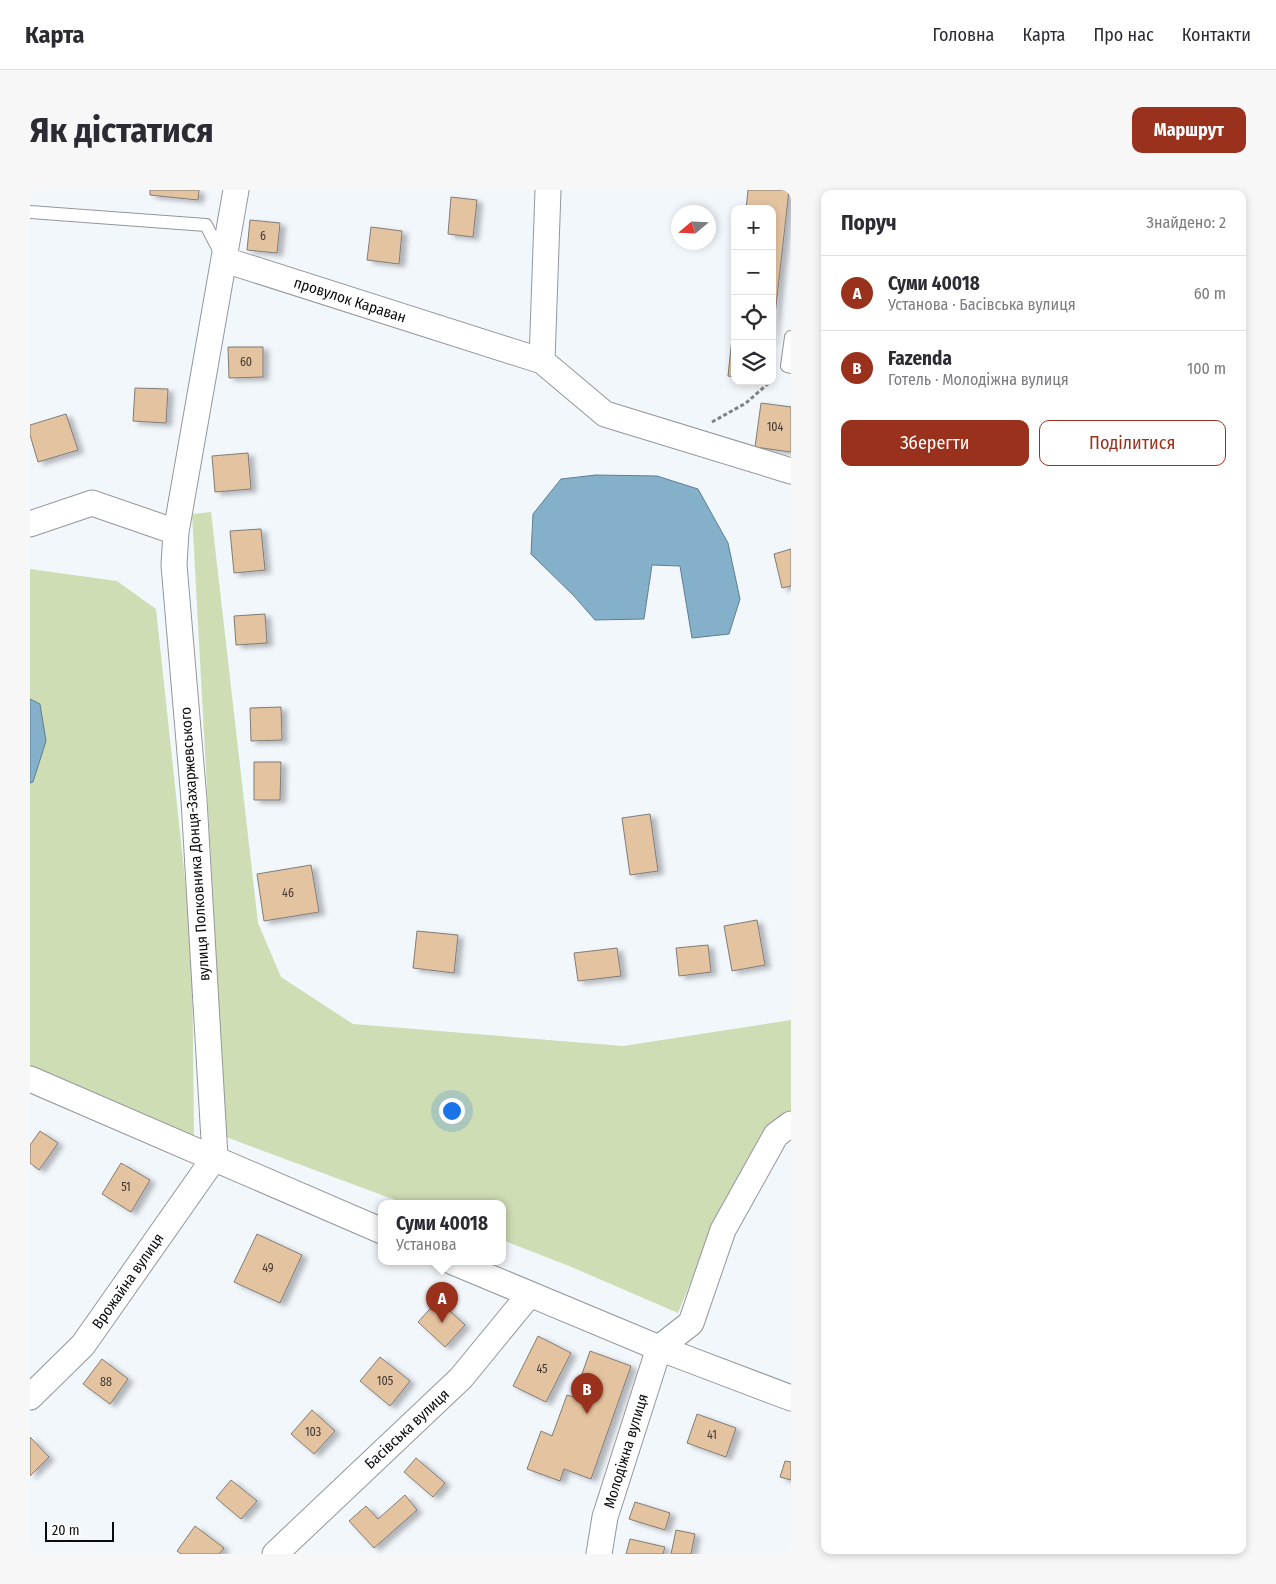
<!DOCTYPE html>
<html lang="uk">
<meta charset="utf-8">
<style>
:root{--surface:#fff;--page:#f7f7f7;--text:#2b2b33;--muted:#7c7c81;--line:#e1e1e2;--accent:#9a311c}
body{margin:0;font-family:"Fira Sans Condensed",sans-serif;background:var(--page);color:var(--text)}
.controls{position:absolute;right:15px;top:15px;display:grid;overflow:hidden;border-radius:10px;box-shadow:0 2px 8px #0003}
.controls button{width:45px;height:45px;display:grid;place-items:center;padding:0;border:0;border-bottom:1px solid var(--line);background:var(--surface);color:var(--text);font:25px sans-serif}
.compass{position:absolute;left:641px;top:15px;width:45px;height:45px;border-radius:50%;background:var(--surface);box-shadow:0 2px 8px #0003;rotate:251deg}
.scale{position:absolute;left:15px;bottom:12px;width:69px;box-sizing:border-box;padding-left:5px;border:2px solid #0a0b0d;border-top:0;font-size:14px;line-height:18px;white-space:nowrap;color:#0a0b0d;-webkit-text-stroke:4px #fff;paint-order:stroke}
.you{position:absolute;left:421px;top:920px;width:18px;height:18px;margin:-12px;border:4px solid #fff;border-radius:50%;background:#1a73e8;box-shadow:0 0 0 8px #1a73e833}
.badge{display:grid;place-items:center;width:32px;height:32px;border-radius:50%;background:var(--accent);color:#fff;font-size:16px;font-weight:700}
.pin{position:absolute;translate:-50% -41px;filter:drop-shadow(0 1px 2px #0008)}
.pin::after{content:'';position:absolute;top:26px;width:18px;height:15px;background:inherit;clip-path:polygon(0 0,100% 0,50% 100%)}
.popup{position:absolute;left:348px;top:1010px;width:128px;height:65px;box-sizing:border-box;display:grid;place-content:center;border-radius:10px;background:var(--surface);filter:drop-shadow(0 1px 4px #0005);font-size:16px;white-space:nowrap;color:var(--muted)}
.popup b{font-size:19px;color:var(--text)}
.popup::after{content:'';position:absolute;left:50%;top:100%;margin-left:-10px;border:10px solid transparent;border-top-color:var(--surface)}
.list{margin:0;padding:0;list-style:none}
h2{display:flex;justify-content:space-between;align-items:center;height:65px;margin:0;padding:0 20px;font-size:21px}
h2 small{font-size:16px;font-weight:400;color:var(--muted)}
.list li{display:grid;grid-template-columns:32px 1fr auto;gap:15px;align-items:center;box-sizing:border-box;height:75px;padding:0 20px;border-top:1px solid var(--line)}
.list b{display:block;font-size:19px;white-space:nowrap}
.list p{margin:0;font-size:16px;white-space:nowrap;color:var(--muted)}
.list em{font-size:16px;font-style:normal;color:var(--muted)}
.actions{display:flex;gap:10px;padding:15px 20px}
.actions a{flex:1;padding:11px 0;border:1px solid var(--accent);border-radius:10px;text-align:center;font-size:18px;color:var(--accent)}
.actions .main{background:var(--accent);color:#fff}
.icon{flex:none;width:28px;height:28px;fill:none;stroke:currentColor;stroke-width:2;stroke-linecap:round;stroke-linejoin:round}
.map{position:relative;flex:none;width:761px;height:1364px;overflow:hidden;border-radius:10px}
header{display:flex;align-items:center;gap:30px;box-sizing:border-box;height:70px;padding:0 25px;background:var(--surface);border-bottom:1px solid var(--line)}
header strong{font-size:24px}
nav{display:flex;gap:28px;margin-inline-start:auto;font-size:18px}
.intro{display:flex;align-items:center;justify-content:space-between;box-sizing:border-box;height:120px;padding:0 30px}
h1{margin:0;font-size:35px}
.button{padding:12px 22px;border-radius:10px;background:var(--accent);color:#fff;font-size:18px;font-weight:700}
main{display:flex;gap:30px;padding:0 30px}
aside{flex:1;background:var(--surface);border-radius:10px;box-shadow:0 2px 8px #0003}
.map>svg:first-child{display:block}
</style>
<header>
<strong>Карта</strong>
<nav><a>Головна</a><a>Карта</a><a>Про нас</a><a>Контакти</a></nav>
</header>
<div class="intro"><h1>Як дістатися</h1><a class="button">Маршрут</a></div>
<main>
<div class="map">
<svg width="761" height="1364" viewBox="0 0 761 1364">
<defs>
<filter id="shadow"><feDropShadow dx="5.5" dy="3" stdDeviation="2.5" flood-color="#0004"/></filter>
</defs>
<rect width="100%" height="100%" fill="#f2f7fc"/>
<!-- green -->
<path fill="#cfddb4" d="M 181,322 L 228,733 L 251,787 L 323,834 L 593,856 L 761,830 L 761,923 L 685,1033 L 648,1123 L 539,1076 L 472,1050 L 472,1014 L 376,1014 L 196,947 L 162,324 Z
M 0,379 L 87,391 L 126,419 L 162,754 L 164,948 L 0,881 L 0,593 L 3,592 L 11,515 L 0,509 Z"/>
<!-- water -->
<path fill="#84b0ca" stroke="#5f7e91" d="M 566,285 L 627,286 L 668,299 L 698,353 L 710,409 L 699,444 L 662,448 L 650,376 L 622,375 L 614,429 L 565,430 L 544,406 L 501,364 L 503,324 L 531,289 Z
M 0,509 L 10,514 L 16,551 L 3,592 L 0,593 Z"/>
<!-- building -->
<path fill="#e4c3a0" stroke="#807c77" filter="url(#shadow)" d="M 120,0 L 169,0 L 168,10 L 120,5 Z
M 718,0 L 759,0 L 742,152 L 742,19 L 716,19 Z
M 421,7 L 447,10 L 443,47 L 418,44 Z
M 220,30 L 250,33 L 247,63 L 217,60 Z
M 341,37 L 372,41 L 369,74 L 337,70 Z
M 705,120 L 705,187 L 698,186 Z
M 198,157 L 233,157 L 233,187 L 199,188 Z
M 105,198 L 138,199 L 136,233 L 103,231 Z
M 731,213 L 761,217 L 761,262 L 725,257 Z
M 36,224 L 48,260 L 8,272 L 0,245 L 0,235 Z
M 218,263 L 221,299 L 185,302 L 182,266 Z
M 231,339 L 235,380 L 204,383 L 200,341 Z
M 761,359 L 761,396 L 752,398 L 744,364 Z
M 235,424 L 237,453 L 206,455 L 204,426 Z
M 251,517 L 252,550 L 221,551 L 220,518 Z
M 224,572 L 251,572 L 250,610 L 224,610 Z
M 620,624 L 628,681 L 600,685 L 592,628 Z
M 281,675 L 289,722 L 234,731 L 227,684 Z
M 727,730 L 735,775 L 702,781 L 694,736 Z
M 387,741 L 428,745 L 424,783 L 383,778 Z
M 678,755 L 681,782 L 649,786 L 646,758 Z
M 587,758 L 591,786 L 548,791 L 544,763 Z
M 10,941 L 28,953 L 9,980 L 0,973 L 0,955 Z
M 91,973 L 120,990 L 101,1022 L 72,1004 Z
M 227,1044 L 272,1065 L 250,1113 L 204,1092 Z
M 408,1110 L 435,1135 L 415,1157 L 388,1132 Z
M 508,1146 L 541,1163 L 516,1212 L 483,1196 Z
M 560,1161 L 601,1176 L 561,1289 L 534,1279 L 530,1291 L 497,1279 L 511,1241 L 522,1246 L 537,1205 L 544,1207 Z
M 350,1167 L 380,1191 L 360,1216 L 330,1191 Z
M 72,1169 L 98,1189 L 80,1214 L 53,1194 Z
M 282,1220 L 305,1241 L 284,1264 L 261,1244 Z
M 667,1224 L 706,1238 L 696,1267 L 657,1253 Z
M 0,1247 L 19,1267 L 0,1286 Z
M 386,1268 L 415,1293 L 403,1307 L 374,1282 Z
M 755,1271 L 761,1272 L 761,1290 L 750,1287 Z
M 201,1290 L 227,1311 L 211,1329 L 186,1308 Z
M 375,1305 L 387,1320 L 344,1358 L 319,1331 L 336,1316 L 348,1329 Z
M 605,1312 L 640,1323 L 635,1340 L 599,1329 Z
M 165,1336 L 194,1358 L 189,1364 L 151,1364 L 147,1361 Z
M 646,1340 L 665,1344 L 661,1364 L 641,1364 Z
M 600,1349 L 635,1357 L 633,1364 L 596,1364 Z"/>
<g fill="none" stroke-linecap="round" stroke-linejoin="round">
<!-- service casing -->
<g stroke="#93979c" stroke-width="14">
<path id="service" d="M 0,22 L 176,35 L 192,66
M 761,147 L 757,176 L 761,177"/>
</g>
<!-- minor casing -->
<g stroke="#93979c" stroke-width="27">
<path id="minor" d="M 195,70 L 512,171 L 575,224 L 761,281
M 512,171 L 518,0
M 0,334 L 62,313 L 146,342
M 0,889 L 352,1041
M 423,1072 L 629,1158 L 761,1208
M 629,1158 L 661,1133 L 693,1040 L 746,945 L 761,934
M 0,1207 L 53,1155 L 185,967 L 164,610 L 144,375 L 146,342 L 206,0
M 245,1364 L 431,1188 L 499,1105
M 569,1364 L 575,1327 L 629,1158"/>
</g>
<!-- path -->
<path stroke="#808386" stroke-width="3" stroke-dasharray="4 2.5" stroke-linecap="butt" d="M 682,232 L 716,213 L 741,191"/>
<!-- service -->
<use href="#service" stroke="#fff" stroke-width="12"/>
<!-- minor -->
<use href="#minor" stroke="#fff" stroke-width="25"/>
</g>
<g text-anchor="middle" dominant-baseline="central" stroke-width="5" stroke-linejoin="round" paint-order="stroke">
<!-- number labels -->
<g font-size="12" fill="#403932">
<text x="233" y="46">6</text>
<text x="216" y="172">60</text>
<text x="745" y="237">104</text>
<text x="258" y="703">46</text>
<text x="96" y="997">51</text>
<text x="238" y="1078">49</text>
<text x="512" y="1179">45</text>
<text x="355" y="1191">105</text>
<text x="76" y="1192">88</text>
<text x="283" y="1242">103</text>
<text x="682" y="1245">41</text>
</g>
<!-- street labels -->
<g font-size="15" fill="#0a0b0d" stroke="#fff">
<text transform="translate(320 110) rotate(18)">провулок Караван</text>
<text transform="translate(165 654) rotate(-94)">вулиця Полковника Донця-Захаржевського</text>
<text transform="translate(98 1091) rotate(-55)">Врожайна вулиця</text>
<text transform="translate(377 1239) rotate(-43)">Басівська вулиця</text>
<text transform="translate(596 1261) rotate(-73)">Молодіжна вулиця</text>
</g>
</g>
</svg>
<div class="controls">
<button>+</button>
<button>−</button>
<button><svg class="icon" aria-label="locate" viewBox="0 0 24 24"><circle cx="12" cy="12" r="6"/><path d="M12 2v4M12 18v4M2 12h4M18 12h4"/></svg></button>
<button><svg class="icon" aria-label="layers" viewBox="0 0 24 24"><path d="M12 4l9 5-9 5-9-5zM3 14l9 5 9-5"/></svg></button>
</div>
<svg class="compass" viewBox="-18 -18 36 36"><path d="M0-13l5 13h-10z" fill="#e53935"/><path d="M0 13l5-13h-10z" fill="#7c7c81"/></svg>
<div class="scale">20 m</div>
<div class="you"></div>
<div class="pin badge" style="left:412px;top:1133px">A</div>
<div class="popup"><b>Суми 40018</b>Установа</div>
<div class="pin badge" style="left:557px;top:1224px">B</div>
</div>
<aside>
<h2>Поруч<small>Знайдено: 2</small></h2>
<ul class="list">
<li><span class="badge">A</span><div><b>Суми 40018</b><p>Установа · Басівська вулиця</p></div><em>60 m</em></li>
<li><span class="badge">B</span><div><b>Fazenda</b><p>Готель · Молодіжна вулиця</p></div><em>100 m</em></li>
</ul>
<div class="actions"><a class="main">Зберегти</a><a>Поділитися</a></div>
</aside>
</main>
